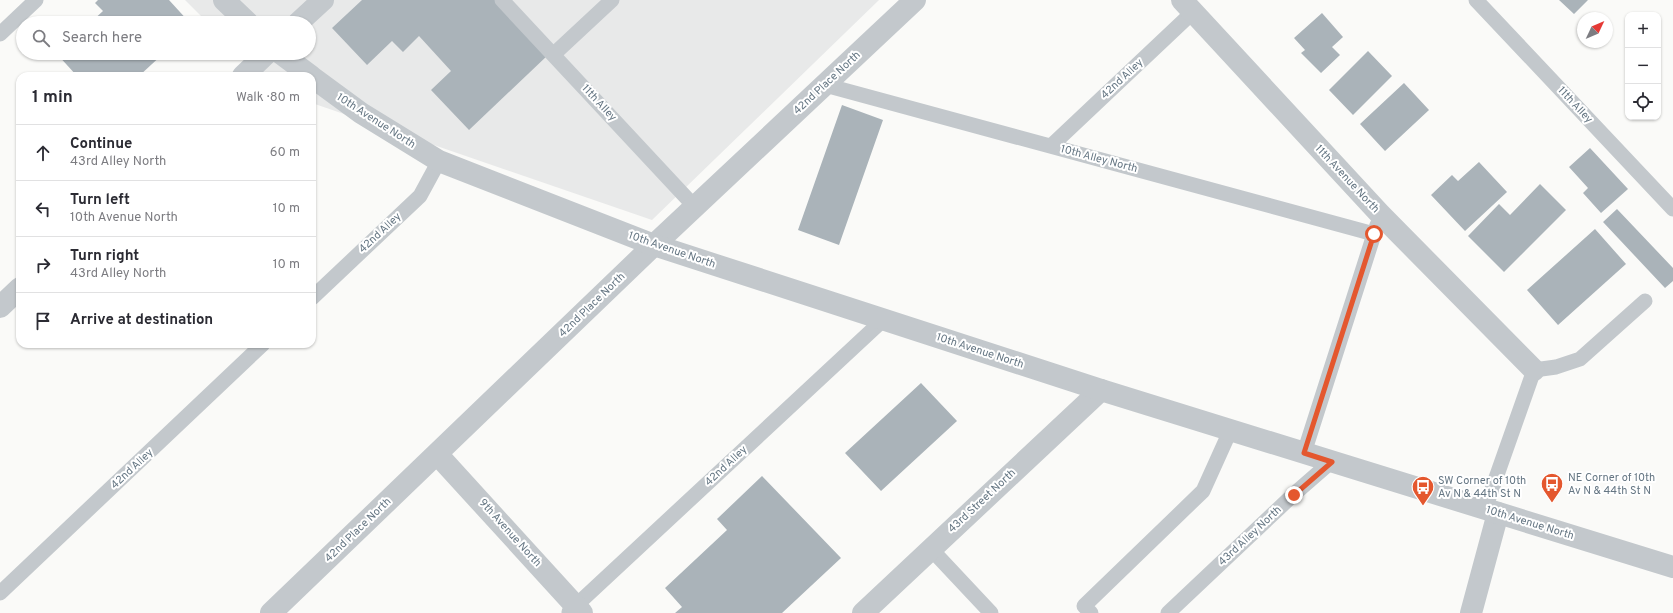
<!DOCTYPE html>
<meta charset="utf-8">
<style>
:root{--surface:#fff;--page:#f7f7f7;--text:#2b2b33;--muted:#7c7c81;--line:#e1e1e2}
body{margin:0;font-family:Overpass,sans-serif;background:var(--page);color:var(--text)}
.controls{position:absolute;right:12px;top:12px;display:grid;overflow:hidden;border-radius:8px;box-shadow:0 1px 3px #0004}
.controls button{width:36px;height:36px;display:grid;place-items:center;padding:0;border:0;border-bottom:1px solid var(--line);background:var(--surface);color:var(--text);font:20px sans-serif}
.compass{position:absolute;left:1577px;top:12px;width:36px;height:36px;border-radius:50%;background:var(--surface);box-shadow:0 1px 3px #0004;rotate:46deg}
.stop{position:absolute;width:12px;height:12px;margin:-9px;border:3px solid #e4572e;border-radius:50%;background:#fff}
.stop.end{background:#e4572e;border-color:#fff;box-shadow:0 1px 4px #0008}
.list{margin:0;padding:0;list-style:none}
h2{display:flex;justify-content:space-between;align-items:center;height:52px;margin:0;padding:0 16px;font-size:17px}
h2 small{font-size:13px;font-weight:400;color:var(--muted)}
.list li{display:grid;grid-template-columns:26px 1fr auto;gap:12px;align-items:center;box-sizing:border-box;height:56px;padding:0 16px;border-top:1px solid var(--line)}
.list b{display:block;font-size:15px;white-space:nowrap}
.list p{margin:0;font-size:13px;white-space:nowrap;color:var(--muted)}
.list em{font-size:13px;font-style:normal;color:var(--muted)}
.icon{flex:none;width:22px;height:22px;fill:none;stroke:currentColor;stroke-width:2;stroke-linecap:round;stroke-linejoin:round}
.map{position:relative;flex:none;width:1673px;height:613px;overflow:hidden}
.search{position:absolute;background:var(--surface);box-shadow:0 1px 3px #0004;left:16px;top:16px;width:300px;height:44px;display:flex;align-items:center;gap:10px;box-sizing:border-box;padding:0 14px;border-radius:22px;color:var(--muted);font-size:15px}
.panel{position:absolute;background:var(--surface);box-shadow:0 1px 3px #0004;left:16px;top:72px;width:300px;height:276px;border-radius:12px}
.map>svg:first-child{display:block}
</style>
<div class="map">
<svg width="1673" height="613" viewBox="0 0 1673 613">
<rect width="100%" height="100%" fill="#fafaf8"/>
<!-- built -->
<path fill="#e8e9e9" d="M 185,0 L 879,0 L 652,220 L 312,103 L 312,76 L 261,76 L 238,53 L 309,53 L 309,23 L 208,23 Z"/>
<!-- building -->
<path fill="#aab3b9" d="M 98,0 L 169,0 L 190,23 L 90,23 L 103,11 L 95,3 Z
M 362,0 L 495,0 L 548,55 L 469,130 L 431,90 L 451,71 L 419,36 L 403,52 L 392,41 L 367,65 L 332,28 Z
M 1559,0 L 1588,0 L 1574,14 Z
M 1322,13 L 1343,37 L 1332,47 L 1340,55 L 1321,73 L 1301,53 L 1305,50 L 1294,38 Z
M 1368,51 L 1392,76 L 1353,115 L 1329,90 Z
M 56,53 L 164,53 L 139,76 L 77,76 Z
M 1404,83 L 1429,110 L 1385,151 L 1360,124 Z
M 842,105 L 883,120 L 839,245 L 798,230 Z
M 1590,148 L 1628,189 L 1601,213 L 1583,193 L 1588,188 L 1569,167 Z
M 1479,162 L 1507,192 L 1465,231 L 1431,195 L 1452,175 L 1458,181 Z
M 1540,184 L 1566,210 L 1504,272 L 1468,236 L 1499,204 L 1510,215 Z
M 1617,209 L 1673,268 L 1673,281 L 1665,288 L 1603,222 Z
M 1595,229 L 1626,264 L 1558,325 L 1527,290 Z
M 921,383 L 957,421 L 881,491 L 845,453 Z
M 762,476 L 841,558 L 782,613 L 675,613 L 682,607 L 665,588 L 727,530 L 717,519 Z"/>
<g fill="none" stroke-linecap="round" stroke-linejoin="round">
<!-- service -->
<path stroke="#c3c8cc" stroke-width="15" d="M 502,0 L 695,207
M 1476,0 L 1673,209
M 0,34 L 36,0
M 554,54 L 612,0
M 825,85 L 1374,234
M 1051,146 L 1193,12
M 312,298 L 420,196 L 439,161
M 1304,453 L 1377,225
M 1485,509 L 1534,370 L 1556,367 L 1580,359 L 1645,301
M 931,549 L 991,613
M 0,593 L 263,344
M 569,612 L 883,320
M 1091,613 L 1084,606 L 1203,491 L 1231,429
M 1168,613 L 1293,495 L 1332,461"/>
<!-- minor -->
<path stroke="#c3c8cc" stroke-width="22" d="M 1182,0 L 1380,214 L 1534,370
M 298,23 L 323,0
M 243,76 L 267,53
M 0,307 L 20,288
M 437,454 L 582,613
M 271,613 L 654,245 L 915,0
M 863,613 L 1101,390
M 1471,613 L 1498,513"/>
<!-- tertiary -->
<path stroke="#c3c8cc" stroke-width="22" d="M 224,0 L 248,23
M 280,53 L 311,76
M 312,77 L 361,113 L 439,161 L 654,245 L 1101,390 L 1673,567"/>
</g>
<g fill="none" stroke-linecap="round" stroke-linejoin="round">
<!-- route -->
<path stroke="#e4572e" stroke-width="5" d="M 1294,495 L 1332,462 L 1304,453 L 1374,234"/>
</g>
<!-- icons -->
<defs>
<g id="bus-pin" transform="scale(1.15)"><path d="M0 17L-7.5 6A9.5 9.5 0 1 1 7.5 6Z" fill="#e4572e" stroke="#fff"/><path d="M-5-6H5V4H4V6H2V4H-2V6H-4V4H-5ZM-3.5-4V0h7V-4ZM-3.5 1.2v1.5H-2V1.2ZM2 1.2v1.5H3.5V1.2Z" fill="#fff"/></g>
</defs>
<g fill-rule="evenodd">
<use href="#bus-pin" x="1552" y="484"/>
<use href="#bus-pin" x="1423" y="487"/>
</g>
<g text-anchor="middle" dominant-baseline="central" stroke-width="4" stroke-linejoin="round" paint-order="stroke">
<!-- street labels -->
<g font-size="11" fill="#657683" stroke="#fff">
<text transform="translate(1122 79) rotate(-43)">42nd Alley</text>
<text transform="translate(827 83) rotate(-43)">42nd Place North</text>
<text transform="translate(599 103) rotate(47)">11th Alley</text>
<text transform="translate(1575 105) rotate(47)">11th Alley</text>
<text transform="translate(376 121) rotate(33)">10th Avenue North</text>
<text transform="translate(1099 159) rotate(15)">10th Alley North</text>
<text transform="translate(1347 179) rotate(47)">11th Avenue North</text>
<text transform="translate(380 233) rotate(-43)">42nd Alley</text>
<text transform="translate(672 250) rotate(19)">10th Avenue North</text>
<text transform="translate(592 305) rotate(-44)">42nd Place North</text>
<text transform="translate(980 351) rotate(18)">10th Avenue North</text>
<text transform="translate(726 466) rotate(-43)">42nd Alley</text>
<text transform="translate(132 469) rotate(-43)">42nd Alley</text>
<text transform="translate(982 501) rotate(-43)">43rd Street North</text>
<text transform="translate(1530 523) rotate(17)">10th Avenue North</text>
<text transform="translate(358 530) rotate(-44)">42nd Place North</text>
<text transform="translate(510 533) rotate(48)">9th Avenue North</text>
<text transform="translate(1250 536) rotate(-43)">43rd Alley North</text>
</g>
<!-- poi labels -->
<g font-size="11" fill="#657683" stroke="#fff" text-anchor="start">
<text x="1568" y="478">NE Corner of 10th<tspan x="1568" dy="13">Av N &amp; 44th St N</tspan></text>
<text x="1438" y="481">SW Corner of 10th<tspan x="1438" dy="13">Av N &amp; 44th St N</tspan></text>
</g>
</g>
</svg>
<div class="controls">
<button>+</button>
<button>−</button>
<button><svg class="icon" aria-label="locate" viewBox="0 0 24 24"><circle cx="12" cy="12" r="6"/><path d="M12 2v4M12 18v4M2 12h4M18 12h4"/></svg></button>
</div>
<svg class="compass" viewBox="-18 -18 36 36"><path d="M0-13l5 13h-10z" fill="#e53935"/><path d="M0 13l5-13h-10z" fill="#7c7c81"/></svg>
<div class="stop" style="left:1374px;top:234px"></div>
<div class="stop end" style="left:1294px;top:495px"></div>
<div class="search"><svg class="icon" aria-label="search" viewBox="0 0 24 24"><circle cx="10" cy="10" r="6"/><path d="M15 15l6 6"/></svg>Search here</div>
<section class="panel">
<h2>1 min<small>Walk · 80 m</small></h2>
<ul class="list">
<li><svg class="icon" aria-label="ahead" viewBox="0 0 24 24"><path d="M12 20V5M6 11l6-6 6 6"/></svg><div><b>Continue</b><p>43rd Alley North</p></div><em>60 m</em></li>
<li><svg class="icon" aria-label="left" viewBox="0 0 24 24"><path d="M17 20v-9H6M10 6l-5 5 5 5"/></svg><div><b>Turn left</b><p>10th Avenue North</p></div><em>10 m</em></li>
<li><svg class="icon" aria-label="right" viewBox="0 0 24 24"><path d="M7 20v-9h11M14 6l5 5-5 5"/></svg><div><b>Turn right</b><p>43rd Alley North</p></div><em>10 m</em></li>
<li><svg class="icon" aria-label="arrive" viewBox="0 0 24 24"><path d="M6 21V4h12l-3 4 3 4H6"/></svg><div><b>Arrive at destination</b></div></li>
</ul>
</section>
</div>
